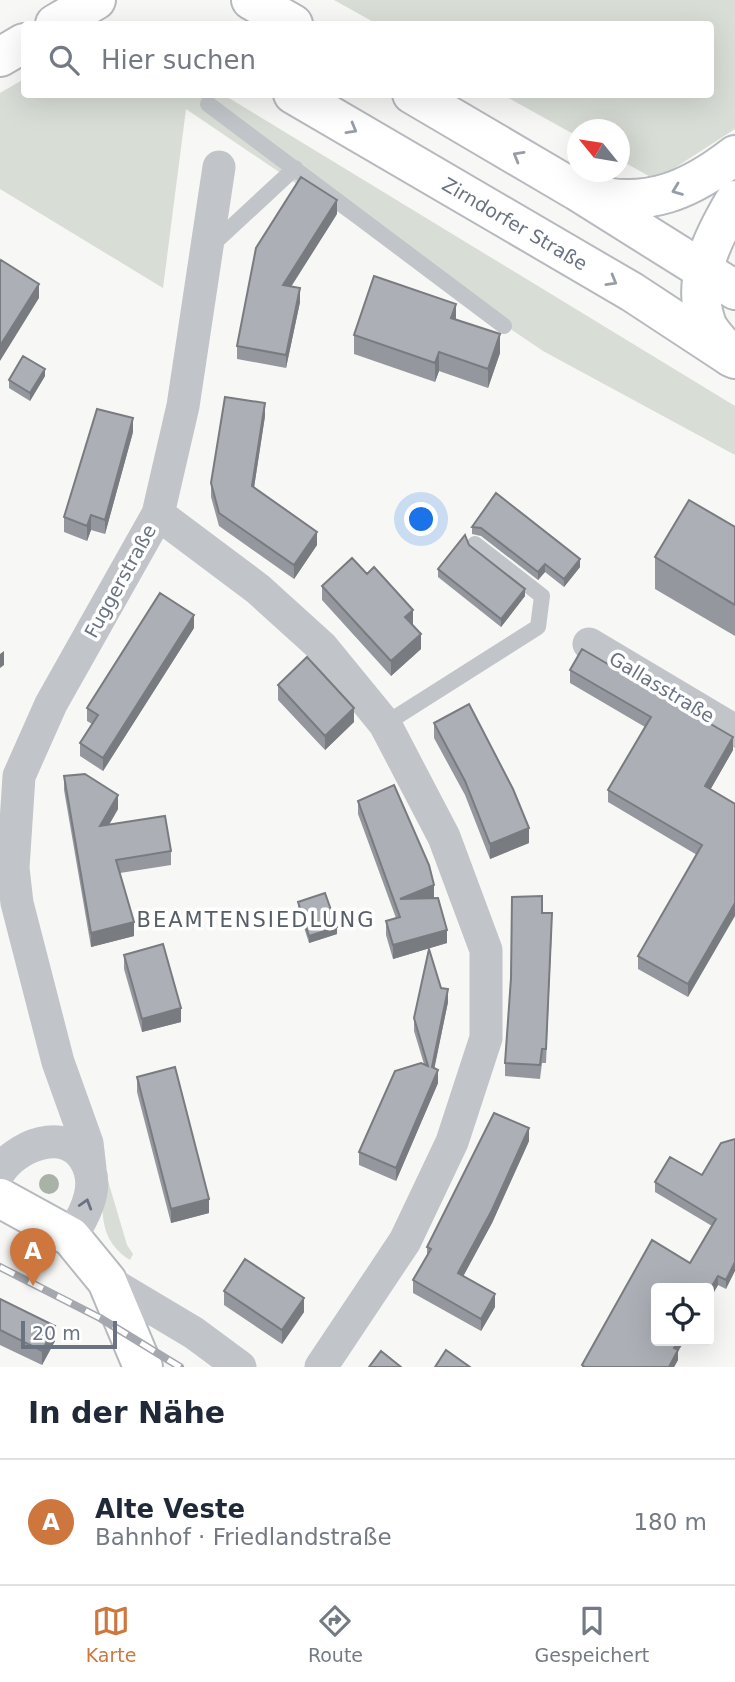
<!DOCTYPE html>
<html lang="de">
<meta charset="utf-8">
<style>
:root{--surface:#fff;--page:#f2f2f3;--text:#1f2937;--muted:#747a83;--line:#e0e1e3;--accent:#cd773e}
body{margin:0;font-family:"DejaVu Sans",sans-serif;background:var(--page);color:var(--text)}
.controls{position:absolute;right:21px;bottom:21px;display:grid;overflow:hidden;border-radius:7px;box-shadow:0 7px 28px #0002}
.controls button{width:63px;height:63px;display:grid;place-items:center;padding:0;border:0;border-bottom:2px solid var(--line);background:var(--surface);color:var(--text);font:35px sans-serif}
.compass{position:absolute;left:567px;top:119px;width:63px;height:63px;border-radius:50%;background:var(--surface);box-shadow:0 7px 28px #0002;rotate:300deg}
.scale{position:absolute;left:21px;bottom:18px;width:96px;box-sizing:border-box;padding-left:7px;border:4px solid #6a7382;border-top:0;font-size:19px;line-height:24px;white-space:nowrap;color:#6a7382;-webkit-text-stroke:5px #fff;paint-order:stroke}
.you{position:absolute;left:422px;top:520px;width:24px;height:24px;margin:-18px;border:5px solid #fff;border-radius:50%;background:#1a73e8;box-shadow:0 0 0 10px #1a73e833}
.badge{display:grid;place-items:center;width:46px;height:46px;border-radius:50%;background:var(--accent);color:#fff;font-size:23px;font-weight:700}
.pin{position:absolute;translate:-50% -58px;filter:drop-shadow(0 2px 4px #0008)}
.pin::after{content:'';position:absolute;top:37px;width:24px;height:21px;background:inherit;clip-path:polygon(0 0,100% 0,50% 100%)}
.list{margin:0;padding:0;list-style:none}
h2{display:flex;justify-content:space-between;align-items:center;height:91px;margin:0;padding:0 28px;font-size:30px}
h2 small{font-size:23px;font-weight:400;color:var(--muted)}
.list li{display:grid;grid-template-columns:46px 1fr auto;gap:21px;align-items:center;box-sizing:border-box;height:126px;padding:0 28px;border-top:2px solid var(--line)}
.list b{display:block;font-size:26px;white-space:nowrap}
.list p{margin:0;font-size:23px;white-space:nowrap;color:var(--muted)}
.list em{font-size:23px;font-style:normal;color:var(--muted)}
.icon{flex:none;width:38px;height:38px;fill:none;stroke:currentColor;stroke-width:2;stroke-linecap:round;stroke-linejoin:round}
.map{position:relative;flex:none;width:735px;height:1367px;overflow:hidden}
.search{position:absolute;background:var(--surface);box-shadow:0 7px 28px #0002;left:21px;right:21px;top:21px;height:77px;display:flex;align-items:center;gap:18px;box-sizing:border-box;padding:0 24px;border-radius:7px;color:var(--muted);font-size:26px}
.sheet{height:217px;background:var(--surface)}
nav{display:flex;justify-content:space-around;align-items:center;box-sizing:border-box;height:98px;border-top:2px solid var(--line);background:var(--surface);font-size:19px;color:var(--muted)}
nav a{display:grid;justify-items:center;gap:4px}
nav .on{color:var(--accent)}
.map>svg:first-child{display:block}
</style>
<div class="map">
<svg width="735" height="1367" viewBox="0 0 735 1367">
<rect width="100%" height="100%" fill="#f7f7f5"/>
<!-- green -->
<path fill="#d8ddd6" d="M 334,0 L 735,0 L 735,129 L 656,180 L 620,160 L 620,130 L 578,130 L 577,136 L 503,95 L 710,94 L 710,24 L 377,24 Z
M 24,79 L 24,94 L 224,95 L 735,406 L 735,455 L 543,351 L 186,109 L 163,288 L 0,189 L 0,93 Z
M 106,1174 L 127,1245 L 133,1254 L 130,1260 C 97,1239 101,1208 106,1174 Z"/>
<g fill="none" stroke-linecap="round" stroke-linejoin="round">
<!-- secondary casing -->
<g stroke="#b6b9be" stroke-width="42">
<g id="secondary">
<path d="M 251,0 L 293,24"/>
<path d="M 55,24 L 96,0"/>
<path d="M 0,57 L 24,43"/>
<path id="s1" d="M 293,94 L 632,292 L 731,357"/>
<path d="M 412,94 L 577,191 L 703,270"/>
<path d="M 589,194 C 647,209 690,190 735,155"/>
<path d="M 727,351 C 721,343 711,334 707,325 C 690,281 713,237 735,200"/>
<path d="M 0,1198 L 71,1237 L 107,1281 L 143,1367"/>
</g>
</g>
<!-- primary casing -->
<g stroke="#b5b7bc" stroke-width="42">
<path id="primary" d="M 703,270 L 735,290
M 731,357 L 735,359"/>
</g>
<!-- service -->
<path stroke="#c1c4c8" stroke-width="16" d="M 208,104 L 504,326
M 212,245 L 295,168
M 385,724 L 538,627 L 542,596 L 475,544"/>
<!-- minor -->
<path stroke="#c1c4c8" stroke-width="33" d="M 158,514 L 258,589 L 322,647 L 385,724 L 444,837 L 486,950 L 486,1038 L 452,1142 L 405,1241 L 321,1367
M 589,644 L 735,731
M 90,1169 L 87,1143 L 58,1062 L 17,903 L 13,868 L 19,776 L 51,704 L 158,514 L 183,406 L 219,167
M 0,1171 C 21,1141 76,1124 90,1171 C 97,1193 82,1219 71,1237
M 107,1281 L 194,1333 L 240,1367"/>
<!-- secondary -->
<use href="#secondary" stroke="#fff" stroke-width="38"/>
<!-- primary -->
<use href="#primary" stroke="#fff" stroke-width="38"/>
<!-- rail casing -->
<g stroke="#a5a8ae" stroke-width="8">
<path id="rail" d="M 0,1267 L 100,1318 L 180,1367"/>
</g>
<!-- rail -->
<use href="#rail" stroke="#fff" stroke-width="5" stroke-dasharray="16" stroke-linecap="butt"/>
</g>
<!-- trees -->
<circle fill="#a9b2a7" cx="49" cy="1184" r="10"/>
<!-- wall -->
<path fill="#94979d" d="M 337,214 L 291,287 L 300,302 L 286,368 L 237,359 L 237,346 Z
M 354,335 L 500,353 L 488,388 L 439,371 L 435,382 L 354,354 Z
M 45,376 L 30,401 L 9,388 L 9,380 Z
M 265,416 L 254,488 L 317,545 L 294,579 L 219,526 L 211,497 L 211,483 Z
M 133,432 L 105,534 L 91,530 L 87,541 L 64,532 L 64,517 Z
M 496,493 L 580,567 L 564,587 L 545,572 L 538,580 L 481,536 L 472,534 L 472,527 Z
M 735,527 L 735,636 L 655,589 L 655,557 Z
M 469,545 L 525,596 L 501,627 L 438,577 L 438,569 Z
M 322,586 L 412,625 L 421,649 L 391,676 L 322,600 Z
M 194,628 L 103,771 L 80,756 L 80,743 L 92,724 L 87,721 L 87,708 Z
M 570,670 L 733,750 L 710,790 L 688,997 L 638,969 L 638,956 L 697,855 L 608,802 L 608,790 L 645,727 L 570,683 Z
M 278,685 L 354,722 L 325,750 L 278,700 Z
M 434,723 L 529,843 L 490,859 L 465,795 L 434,738 Z
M 64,776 L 118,809 L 109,825 L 171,851 L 171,865 L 120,873 L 134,936 L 91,947 L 64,790 Z
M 358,801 L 434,899 L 447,943 L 393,959 L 386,935 L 386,921 L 396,918 L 358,814 Z
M 298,902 L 337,934 L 309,943 L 298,909 Z
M 542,913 L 552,927 L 546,1063 L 542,1063 L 540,1079 L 505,1076 L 505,1063 Z
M 124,955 L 181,1022 L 142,1032 L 124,969 Z
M 441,988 L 448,1002 L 434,1068 L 438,1083 L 396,1181 L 359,1165 L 359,1152 L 424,1064 L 414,1031 L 414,1018 Z
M 137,1077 L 209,1213 L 171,1223 L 137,1092 Z
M 735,1139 L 726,1289 L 718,1285 L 678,1351 L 678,1360 L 674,1367 L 582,1367 L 582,1365 L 690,1263 L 712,1226 L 655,1192 L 655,1182 L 702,1175 Z
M 529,1141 L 492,1223 L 463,1276 L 495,1307 L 481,1331 L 413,1293 L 413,1280 L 427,1256 L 427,1247 Z
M 224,1291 L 304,1312 L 282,1344 L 224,1305 Z
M 0,1299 L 55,1341 L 42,1365 L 0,1345 Z"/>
<!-- shaded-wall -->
<path fill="#787b7f" d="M 337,200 L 337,214 L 283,299 L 283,285 Z
M 39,284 L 39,298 L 0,361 L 0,346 Z
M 300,288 L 300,302 L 286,368 L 286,355 Z
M 456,304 L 456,323 L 451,318 Z
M 500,334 L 500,353 L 488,388 L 488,369 Z
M 439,352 L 439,371 L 435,382 L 435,363 Z
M 45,369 L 45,376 L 30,401 L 30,393 Z
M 265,403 L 265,416 L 252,500 L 252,486 Z
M 133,418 L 133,432 L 105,534 L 105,520 Z
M 91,515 L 91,530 L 87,541 L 87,526 Z
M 317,532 L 317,545 L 294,579 L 294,565 Z
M 580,559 L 580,567 L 564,587 L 564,579 Z
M 545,564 L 545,572 L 538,580 L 538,572 Z
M 525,589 L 525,596 L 501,627 L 501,619 Z
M 413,610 L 413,625 L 405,617 Z
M 194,615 L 194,628 L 103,771 L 103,758 Z
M 421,634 L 421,649 L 391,676 L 391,661 Z
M 4,651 L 4,665 L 0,668 L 0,654 Z
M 354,708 L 354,722 L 325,750 L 325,736 Z
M 733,737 L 733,750 L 705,799 L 705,786 Z
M 118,795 L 118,809 L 100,840 L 100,826 Z
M 529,828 L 529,843 L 490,859 L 490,844 Z
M 434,885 L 434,899 L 400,899 Z
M 735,903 L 735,916 L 688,997 L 688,984 Z
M 134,922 L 134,936 L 91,947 L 91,933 Z
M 337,927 L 337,934 L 309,943 L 309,936 Z
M 447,930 L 447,943 L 393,959 L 393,945 Z
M 448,989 L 448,1002 L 432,1080 L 432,1067 Z
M 181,1008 L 181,1022 L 142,1032 L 142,1019 Z
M 438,1070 L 438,1083 L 396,1181 L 396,1168 Z
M 529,1128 L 529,1141 L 492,1223 L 458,1286 L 458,1273 Z
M 209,1199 L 209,1213 L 171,1223 L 171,1209 Z
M 735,1262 L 735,1271 L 726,1289 L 726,1280 Z
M 718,1276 L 718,1285 L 709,1301 L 709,1291 Z
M 495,1294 L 495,1307 L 481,1331 L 481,1319 Z
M 304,1298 L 304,1312 L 282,1344 L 282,1330 Z
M 55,1326 L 55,1341 L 42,1365 L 42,1351 Z
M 679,1341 L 685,1341 L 678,1351 L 678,1360 L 674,1367 L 669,1367 L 674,1348 Z"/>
<!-- building -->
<path fill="#acb0b6" stroke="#787b7f" stroke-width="2" d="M 301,177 L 337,200 L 283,285 L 300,288 L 286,355 L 237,346 L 256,248 Z
M 1,260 L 39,284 L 0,346 L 0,262 Z
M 374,276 L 456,304 L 451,318 L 500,334 L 488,369 L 439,352 L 435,363 L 354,335 Z
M 23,356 L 45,369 L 30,393 L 9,380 Z
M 225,397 L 265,403 L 252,486 L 317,532 L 294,565 L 219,513 L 211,483 Z
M 97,409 L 133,418 L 105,520 L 91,515 L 87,526 L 64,517 Z
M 496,493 L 580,559 L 564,579 L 545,564 L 538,572 L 481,528 L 472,527 Z
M 689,500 L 735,527 L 735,605 L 655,557 Z
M 465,535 L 469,545 L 525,589 L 501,619 L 438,569 Z
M 352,558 L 367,574 L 374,567 L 413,610 L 405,617 L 421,634 L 391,661 L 322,586 Z
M 160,593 L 194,615 L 103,758 L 80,743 L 98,715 L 87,708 Z
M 582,649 L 733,737 L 705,786 L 735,804 L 735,903 L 688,984 L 638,956 L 702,845 L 608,790 L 651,717 L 570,670 Z
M 307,657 L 354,708 L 325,736 L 278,685 Z
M 469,704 L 513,789 L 529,828 L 490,844 L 465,781 L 434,723 Z
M 85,774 L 118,795 L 100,826 L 165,816 L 171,851 L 116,860 L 134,922 L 91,933 L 64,776 Z
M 394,785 L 429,865 L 434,885 L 400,899 L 438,898 L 447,930 L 393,945 L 386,921 L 400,917 L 358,801 Z
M 325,893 L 337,927 L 309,936 L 298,902 Z
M 542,896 L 542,913 L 552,913 L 546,1049 L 542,1049 L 540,1065 L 505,1063 L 511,978 L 512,897 Z
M 163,944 L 181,1008 L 142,1019 L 124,955 Z
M 429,949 L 441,988 L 448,989 L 432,1067 L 438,1070 L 396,1168 L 359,1152 L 395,1071 L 421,1063 L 428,1066 L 414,1018 Z
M 175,1067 L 209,1199 L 171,1209 L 137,1077 Z
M 494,1113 L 529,1128 L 492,1210 L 458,1273 L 495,1294 L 481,1319 L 413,1280 L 431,1249 L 427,1247 Z
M 735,1139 L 735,1262 L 726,1280 L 718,1276 L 709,1291 L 709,1288 L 656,1288 L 656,1341 L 679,1341 L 674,1348 L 678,1350 L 669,1367 L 585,1367 L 582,1365 L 652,1240 L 690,1263 L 716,1219 L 655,1182 L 670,1157 L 702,1175 L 721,1143 Z
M 245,1259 L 304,1298 L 282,1330 L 224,1291 Z
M 0,1299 L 55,1326 L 42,1351 L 0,1330 Z
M 446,1350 L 470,1367 L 435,1367 Z
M 381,1351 L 401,1367 L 369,1367 Z"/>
<!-- one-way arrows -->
<defs><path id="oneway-chevron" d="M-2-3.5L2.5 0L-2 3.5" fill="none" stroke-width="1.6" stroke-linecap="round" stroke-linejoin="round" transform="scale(1.75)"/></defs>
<g stroke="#979da8">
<use href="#oneway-chevron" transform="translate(352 129) rotate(30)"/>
<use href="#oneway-chevron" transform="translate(518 156) rotate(-150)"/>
<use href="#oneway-chevron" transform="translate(677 190) rotate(159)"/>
<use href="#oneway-chevron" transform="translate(612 281) rotate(30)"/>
</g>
<use stroke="#6a7382" href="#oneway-chevron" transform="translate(86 1204) rotate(-73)"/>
<g text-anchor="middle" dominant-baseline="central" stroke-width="7" stroke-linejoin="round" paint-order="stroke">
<!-- street labels -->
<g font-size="19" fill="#6a7382" stroke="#fff">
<text stroke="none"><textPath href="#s1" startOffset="257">Zirndorfer Straße</textPath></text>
<text transform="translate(120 581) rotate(-61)">Fuggerstraße</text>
<text transform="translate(662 687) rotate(31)">Gallasstraße</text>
</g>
<!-- neighbourhood labels -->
<g font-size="21" letter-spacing="2" fill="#575e68" stroke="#fff">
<text x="256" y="920">BEAMTENSIEDLUNG</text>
</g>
</g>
</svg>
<div class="controls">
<button><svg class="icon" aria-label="locate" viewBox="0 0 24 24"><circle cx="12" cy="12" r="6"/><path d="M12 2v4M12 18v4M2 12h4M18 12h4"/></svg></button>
</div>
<svg class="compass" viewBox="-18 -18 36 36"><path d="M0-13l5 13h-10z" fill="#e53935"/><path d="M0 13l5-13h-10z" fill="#747a83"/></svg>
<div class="scale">20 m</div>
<div class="you"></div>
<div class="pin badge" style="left:33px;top:1286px">A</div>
<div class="search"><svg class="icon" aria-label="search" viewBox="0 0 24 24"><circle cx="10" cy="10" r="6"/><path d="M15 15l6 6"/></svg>Hier suchen</div>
</div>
<section class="sheet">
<h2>In der Nähe<small></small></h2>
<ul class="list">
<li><span class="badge">A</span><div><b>Alte Veste</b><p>Bahnhof · Friedlandstraße</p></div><em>180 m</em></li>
</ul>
</section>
<nav>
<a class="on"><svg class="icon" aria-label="map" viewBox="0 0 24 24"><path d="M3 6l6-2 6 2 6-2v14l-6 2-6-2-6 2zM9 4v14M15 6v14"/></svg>Karte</a>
<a><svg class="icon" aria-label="directions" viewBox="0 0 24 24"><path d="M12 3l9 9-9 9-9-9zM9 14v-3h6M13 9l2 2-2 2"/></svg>Route</a>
<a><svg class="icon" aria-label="saved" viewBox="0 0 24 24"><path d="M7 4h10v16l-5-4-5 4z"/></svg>Gespeichert</a>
</nav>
